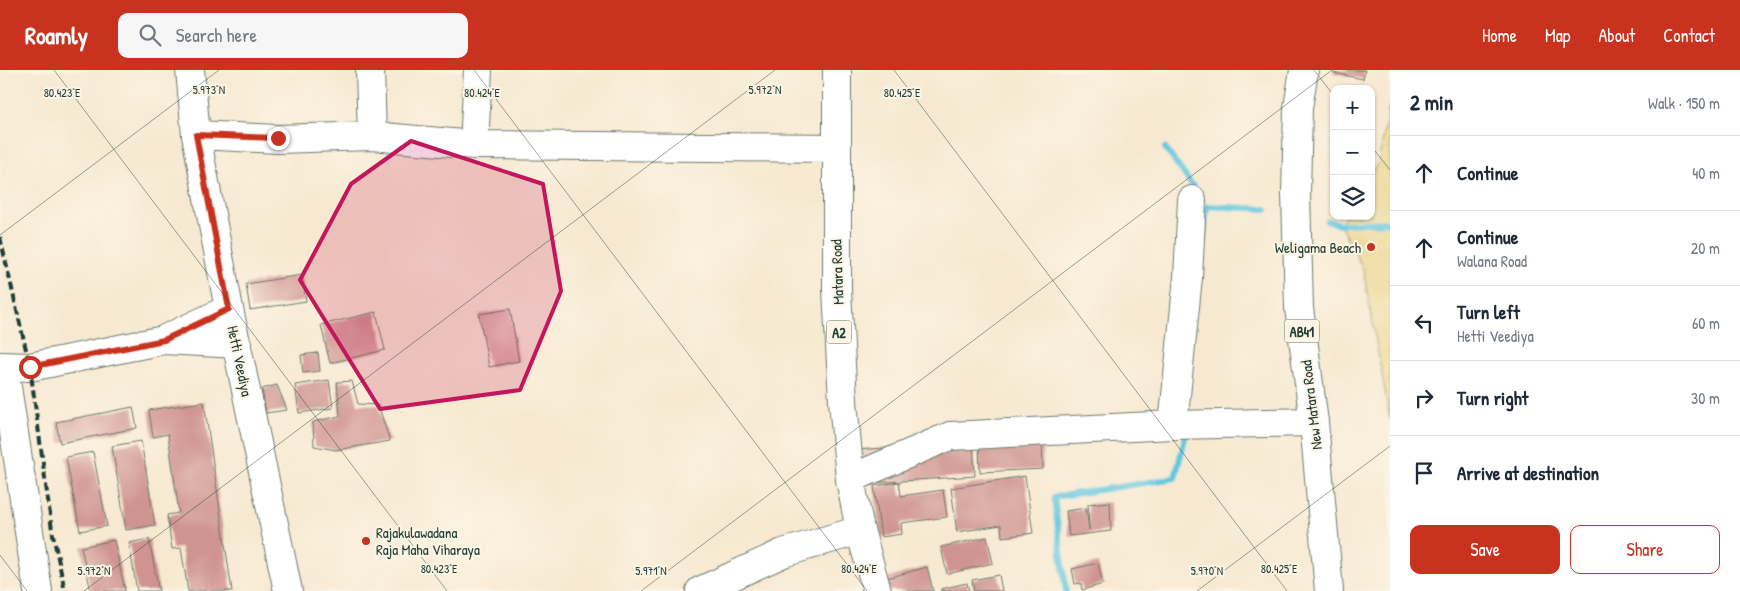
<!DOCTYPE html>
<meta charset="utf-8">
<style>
:root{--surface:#fff;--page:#f6f6f7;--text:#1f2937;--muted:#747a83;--line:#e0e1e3;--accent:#c8321e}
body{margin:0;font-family:"Patrick Hand",sans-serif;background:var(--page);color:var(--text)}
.controls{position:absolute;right:15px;top:15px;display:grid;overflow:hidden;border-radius:10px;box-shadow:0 1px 4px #0004}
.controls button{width:45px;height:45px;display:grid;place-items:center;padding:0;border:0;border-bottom:1px solid var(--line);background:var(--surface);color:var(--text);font:25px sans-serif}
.stop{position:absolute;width:15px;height:15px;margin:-11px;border:4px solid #c8321e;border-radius:50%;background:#fff}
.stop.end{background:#c8321e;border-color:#fff;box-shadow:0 1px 5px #0008}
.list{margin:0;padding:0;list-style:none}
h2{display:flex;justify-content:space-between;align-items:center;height:65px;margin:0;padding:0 20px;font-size:21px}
h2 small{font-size:16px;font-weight:400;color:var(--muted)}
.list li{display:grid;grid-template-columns:32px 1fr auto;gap:15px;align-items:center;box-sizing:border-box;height:75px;padding:0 20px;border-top:1px solid var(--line)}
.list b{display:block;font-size:19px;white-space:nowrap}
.list p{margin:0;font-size:16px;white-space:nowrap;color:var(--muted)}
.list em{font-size:16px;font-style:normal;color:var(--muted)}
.actions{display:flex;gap:10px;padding:15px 20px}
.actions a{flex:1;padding:11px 0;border:1px solid var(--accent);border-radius:10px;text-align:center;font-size:18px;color:var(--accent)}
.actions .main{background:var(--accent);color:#fff}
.icon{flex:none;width:28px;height:28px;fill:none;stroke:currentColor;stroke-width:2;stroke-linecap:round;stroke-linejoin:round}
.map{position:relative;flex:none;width:1390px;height:521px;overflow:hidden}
header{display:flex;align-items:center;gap:30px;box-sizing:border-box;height:70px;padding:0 25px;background:var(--accent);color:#fff}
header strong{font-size:24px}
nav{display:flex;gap:28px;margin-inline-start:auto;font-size:18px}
.search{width:350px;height:45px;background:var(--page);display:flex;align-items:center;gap:12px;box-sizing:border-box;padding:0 18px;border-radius:10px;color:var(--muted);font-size:19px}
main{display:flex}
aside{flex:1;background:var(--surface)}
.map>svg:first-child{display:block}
</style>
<header>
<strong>Roamly</strong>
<div class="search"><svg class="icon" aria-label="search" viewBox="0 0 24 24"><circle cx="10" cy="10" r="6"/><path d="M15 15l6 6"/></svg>Search here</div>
<nav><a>Home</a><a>Map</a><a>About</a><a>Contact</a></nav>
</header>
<main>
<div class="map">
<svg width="1390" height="521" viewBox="0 0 1390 521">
<rect width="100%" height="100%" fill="#fcf5e5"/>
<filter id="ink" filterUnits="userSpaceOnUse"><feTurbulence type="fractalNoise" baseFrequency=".02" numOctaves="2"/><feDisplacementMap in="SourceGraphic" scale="10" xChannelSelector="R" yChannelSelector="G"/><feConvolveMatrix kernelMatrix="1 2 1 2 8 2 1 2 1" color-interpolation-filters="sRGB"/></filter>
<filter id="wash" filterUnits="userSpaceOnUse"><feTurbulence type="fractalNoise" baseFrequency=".0096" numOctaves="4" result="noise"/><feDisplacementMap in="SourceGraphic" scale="20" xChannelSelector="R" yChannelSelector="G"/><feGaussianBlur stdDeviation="1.12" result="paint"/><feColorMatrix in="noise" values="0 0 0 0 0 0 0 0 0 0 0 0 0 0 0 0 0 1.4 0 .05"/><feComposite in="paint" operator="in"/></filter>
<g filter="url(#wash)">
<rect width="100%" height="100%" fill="#f7e9d1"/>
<!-- sand -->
<path fill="#eeda9e" stroke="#868c69" d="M 1390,33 L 1390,350 L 1363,199 L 1340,154 L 1345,146 L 1371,146 L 1371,104 L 1378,93 Z"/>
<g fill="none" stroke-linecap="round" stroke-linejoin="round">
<!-- stream -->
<path stroke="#63c7e0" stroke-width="6" d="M 1165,78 L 1197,122
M 1327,151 L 1340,154 L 1390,152
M 1203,172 L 1207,136 L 1266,139
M 1066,521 L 1054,427 L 1175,408 L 1186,364"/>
</g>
<g id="blocks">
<!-- building -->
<path fill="#cf9390" d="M 1334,0 L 1365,0 L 1363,9 L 1333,3 Z
M 302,205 L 306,231 L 250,240 L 246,214 Z
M 510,239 L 519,291 L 489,297 L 479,244 Z
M 376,242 L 385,280 L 330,293 L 321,255 Z
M 318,283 L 320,301 L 303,303 L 301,285 Z
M 329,310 L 333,338 L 299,343 L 295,315 Z
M 352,311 L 358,334 L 378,335 L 390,371 L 336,380 L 314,376 L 313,352 L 340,346 L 337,312 Z
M 277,315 L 287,340 L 266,343 L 262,319 Z
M 204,332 L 232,521 L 188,521 L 181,478 L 172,479 L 167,445 L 179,443 L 168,364 L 153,367 L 149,340 Z
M 133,337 L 137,358 L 60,373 L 56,352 Z
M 141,371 L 155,455 L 126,460 L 112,376 Z
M 973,372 L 975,406 L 857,414 L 855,380 Z
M 1042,372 L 1043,399 L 980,402 L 979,375 Z
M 93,382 L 107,456 L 80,461 L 66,387 Z
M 1025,406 L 1033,463 L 1002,467 L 1001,455 L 957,462 L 951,418 Z
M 899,412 L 901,426 L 943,420 L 947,447 L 901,453 L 902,464 L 881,467 L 874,416 Z
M 1110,432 L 1111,461 L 1069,466 L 1066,441 L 1086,438 L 1089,460 L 1088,434 Z
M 987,467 L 993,493 L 947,504 L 941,477 Z
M 149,469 L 159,521 L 137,521 L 129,473 Z
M 114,470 L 125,521 L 91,521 L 81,477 Z
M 1098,493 L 1103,514 L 1082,520 L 1081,513 L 1075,514 L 1072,499 Z
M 927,497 L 933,521 L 883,521 L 880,510 Z
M 999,505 L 1002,521 L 974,521 L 972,510 Z
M 967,513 L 969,521 L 941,521 L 941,519 Z"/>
</g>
</g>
<g filter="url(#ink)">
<use href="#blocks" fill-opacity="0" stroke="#6b796b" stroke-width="1"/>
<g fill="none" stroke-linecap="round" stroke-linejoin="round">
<!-- minor casing -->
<g stroke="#6b796b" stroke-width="30">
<path id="minor" d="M 370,0 L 372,66
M 196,65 L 278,69 L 372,66 L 474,75 L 837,78
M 474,75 L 478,0
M 165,269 L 229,239
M 0,296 L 30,297 L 164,270 L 237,274
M 4,297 L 38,521
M 1173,355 L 1188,207 L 1192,130
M 850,409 L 950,366 L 1173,355 L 1314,352
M 700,521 L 783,483 L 860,460"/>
</g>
<!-- major casing -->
<g stroke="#6b796b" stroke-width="30">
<path id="major" d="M 190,0 L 196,65 L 206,118 L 229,239 L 288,521
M 1304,0 L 1298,38 L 1296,124 L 1299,238 L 1314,352 L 1329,521"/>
</g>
<!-- highway casing -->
<g stroke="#6b796b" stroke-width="30">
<path id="highway" d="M 837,0 L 837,220 L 843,331 L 850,409 L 860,460 L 877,521"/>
</g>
<!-- minor -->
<use href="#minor" stroke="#fff" stroke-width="28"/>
<!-- major -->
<use href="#major" stroke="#fff" stroke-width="28"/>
<!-- highway -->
<use href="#highway" stroke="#fff" stroke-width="28"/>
<!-- rail -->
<path stroke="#1f3d34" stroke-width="4" stroke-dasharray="8 4" stroke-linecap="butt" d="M 0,167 L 30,297 L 52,460 L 65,521"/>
</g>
</g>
<g fill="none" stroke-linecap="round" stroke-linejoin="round" filter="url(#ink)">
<!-- route -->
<path stroke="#c8321e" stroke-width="6" d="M 30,297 L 164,270 L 229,239 L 196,65 L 278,68"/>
</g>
<!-- marked area -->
<path fill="#c2185b" fill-opacity="0.2" stroke="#c2185b" stroke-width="4" stroke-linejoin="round" d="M 411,71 L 543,114 L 561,221 L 520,320 L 380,339 L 300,210 L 351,114 Z"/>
<!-- ticks -->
<path fill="none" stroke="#1f3d34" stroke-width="1" stroke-opacity="0.45" d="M 54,0 L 447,521M 474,0 L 867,521M 894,0 L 1287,521M 1314,0 L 1334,26M 1371,76 L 1390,100M 0,165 L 219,0M 0,485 L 27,521M 84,521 L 775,0M 641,521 L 1332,0M 1197,521 L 1390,376"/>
<!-- markers -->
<g fill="#c8321e" stroke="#fcf5e5" stroke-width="2">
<circle cx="1371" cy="177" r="5"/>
<circle cx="366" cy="471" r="5"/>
</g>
<g text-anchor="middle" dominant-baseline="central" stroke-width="4" stroke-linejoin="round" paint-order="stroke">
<!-- shield labels -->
<g fill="#fcf5e5" stroke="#617469" stroke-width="1">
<rect x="1284.5" y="249.5" width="35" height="23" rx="4"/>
<rect x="826.5" y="250.5" width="25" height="23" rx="4"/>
</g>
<g font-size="14" font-weight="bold" fill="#1f3d34">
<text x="1302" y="261">AB41</text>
<text x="839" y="262">A2</text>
</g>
<!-- poi labels -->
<g font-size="15" fill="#1f3d34" stroke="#fcf5e5" text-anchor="end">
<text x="1361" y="177">Weligama Beach</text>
<text x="376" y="462" text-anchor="start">Rajakulawadana<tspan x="376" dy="17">Raja Maha Viharaya</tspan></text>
</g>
<!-- street labels -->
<g font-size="15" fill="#1f3d34" stroke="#fcf5e5">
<text transform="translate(837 202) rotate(-92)">Matara Road</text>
<text transform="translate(240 291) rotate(78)">Hetti Veediya</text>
<text transform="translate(1311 335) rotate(-97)">New Matara Road</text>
</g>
</g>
<g font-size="12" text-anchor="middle" fill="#1f3d34" stroke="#fcf5e5" stroke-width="4" stroke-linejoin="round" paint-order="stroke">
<text x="765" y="24">5.972°N</text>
<text x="209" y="24">5.973°N</text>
<text x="62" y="27">80.423°E</text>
<text x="482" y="27">80.424°E</text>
<text x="902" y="27">80.425°E</text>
<text x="439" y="503">80.423°E</text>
<text x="859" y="503">80.424°E</text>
<text x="1279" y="503">80.425°E</text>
<text x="94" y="505">5.972°N</text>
<text x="651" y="505">5.971°N</text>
<text x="1207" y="505">5.970°N</text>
</g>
</svg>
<div class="controls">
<button>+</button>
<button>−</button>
<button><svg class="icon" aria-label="layers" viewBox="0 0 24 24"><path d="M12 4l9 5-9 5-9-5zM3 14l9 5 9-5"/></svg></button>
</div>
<div class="stop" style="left:30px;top:297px"></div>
<div class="stop end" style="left:278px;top:68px"></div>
</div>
<aside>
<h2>2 min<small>Walk · 150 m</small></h2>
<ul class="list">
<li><svg class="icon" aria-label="ahead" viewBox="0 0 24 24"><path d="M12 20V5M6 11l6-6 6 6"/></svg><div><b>Continue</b></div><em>40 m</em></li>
<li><svg class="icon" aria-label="ahead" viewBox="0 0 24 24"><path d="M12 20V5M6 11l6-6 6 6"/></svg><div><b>Continue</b><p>Walana Road</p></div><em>20 m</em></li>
<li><svg class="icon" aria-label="left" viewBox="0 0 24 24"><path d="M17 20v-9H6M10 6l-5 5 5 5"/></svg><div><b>Turn left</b><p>Hetti Veediya</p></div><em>60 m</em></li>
<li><svg class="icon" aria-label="right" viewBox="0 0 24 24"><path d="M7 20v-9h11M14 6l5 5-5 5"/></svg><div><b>Turn right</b></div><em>30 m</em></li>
<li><svg class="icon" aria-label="arrive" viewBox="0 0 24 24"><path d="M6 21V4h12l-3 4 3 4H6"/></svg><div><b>Arrive at destination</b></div></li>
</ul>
<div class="actions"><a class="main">Save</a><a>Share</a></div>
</aside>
</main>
